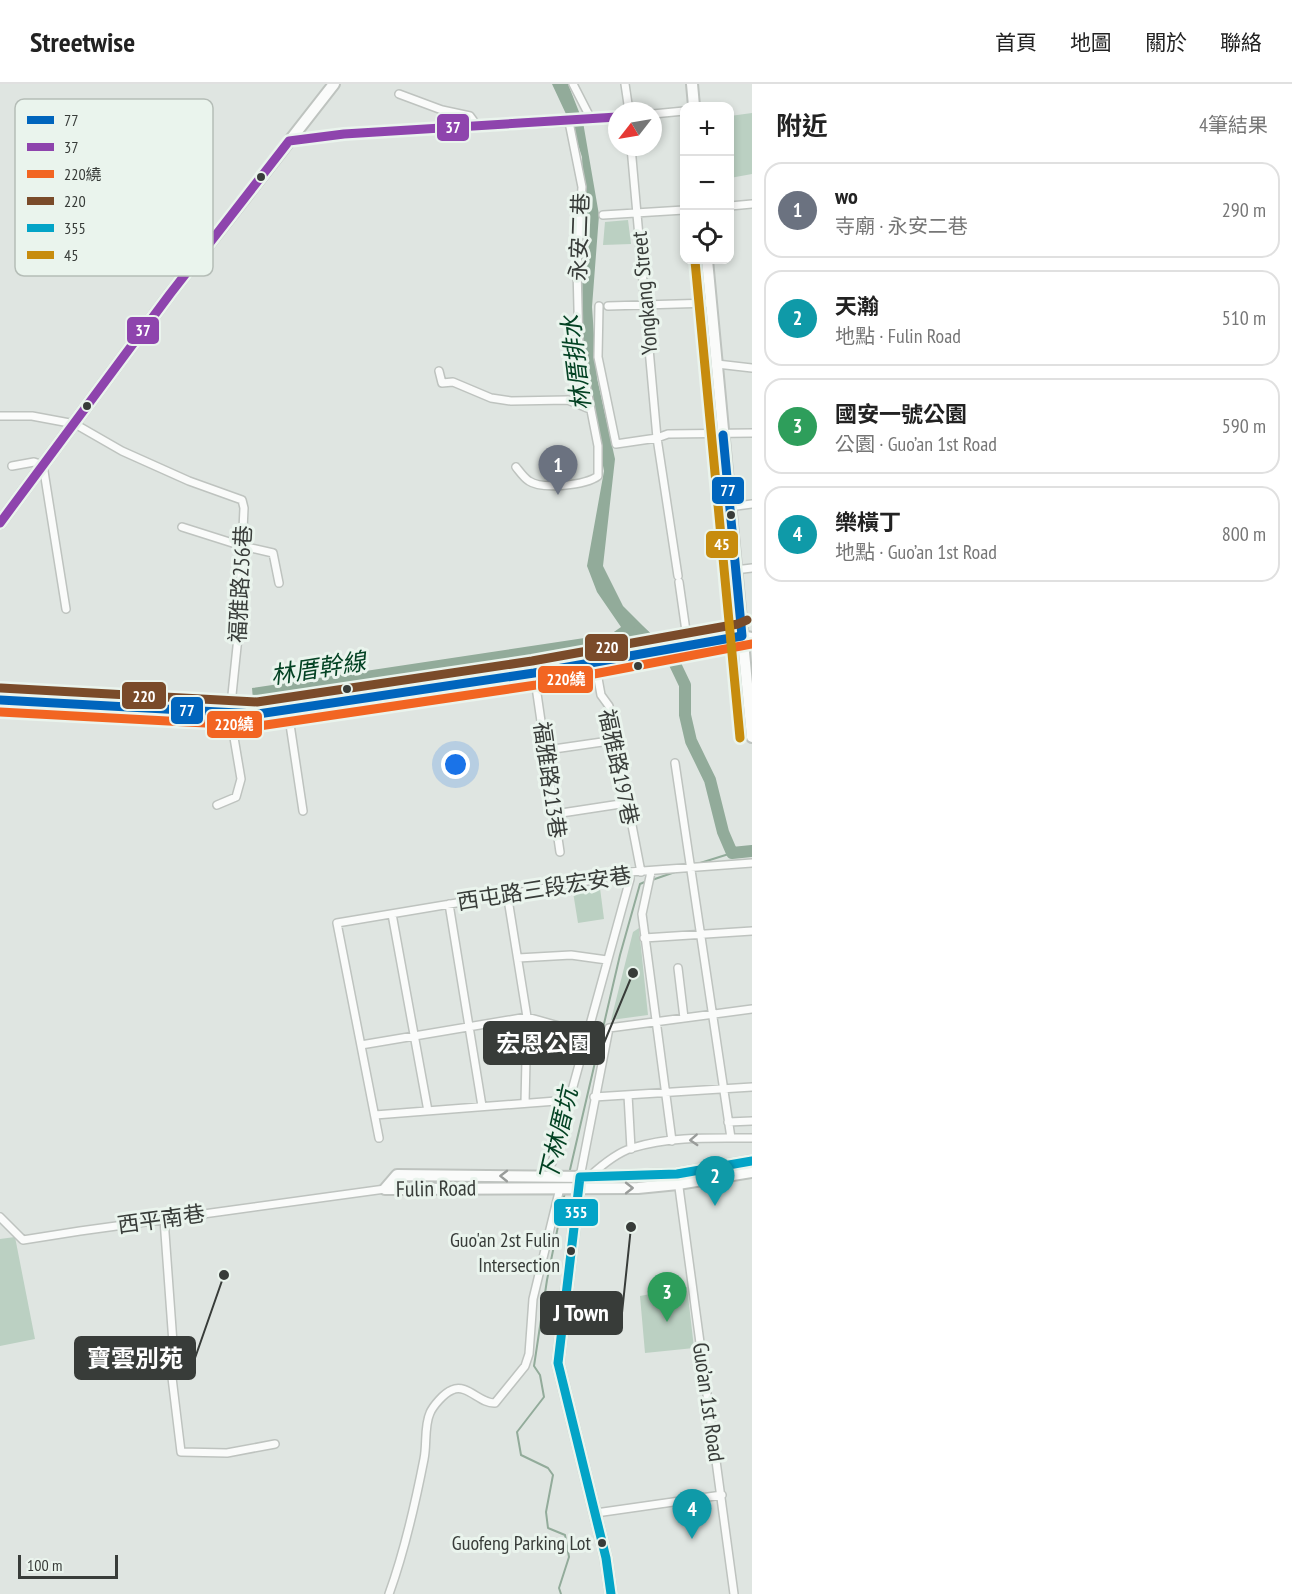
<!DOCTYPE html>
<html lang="zh-TW">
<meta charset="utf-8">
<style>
:root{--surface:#fff;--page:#f2f2f2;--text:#222;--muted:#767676;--line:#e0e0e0;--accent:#727774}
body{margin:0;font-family:"PT Sans Narrow","Noto Sans TC",sans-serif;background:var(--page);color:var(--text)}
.controls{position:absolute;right:18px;top:18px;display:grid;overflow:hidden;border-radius:12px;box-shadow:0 3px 9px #0003}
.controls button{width:54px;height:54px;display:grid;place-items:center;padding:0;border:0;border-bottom:2px solid var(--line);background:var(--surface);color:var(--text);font:30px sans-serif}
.compass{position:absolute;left:608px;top:18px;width:54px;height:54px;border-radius:50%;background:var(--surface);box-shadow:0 3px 9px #0003;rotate:239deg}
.scale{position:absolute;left:18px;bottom:15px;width:100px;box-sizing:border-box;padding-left:6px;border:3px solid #383c39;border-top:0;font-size:16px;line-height:21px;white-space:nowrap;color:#383c39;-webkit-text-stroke:4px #eaf4ed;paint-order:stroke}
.you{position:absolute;left:456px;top:681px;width:21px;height:21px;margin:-15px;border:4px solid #fff;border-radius:50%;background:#1a73e8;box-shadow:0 0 0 9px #1a73e833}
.badge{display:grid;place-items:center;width:39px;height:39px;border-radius:50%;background:var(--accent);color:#fff;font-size:20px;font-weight:700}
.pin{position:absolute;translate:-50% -50px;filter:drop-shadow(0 2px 3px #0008)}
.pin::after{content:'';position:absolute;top:32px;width:21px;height:18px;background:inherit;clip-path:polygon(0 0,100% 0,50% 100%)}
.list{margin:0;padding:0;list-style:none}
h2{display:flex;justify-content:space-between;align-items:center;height:78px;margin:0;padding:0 24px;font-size:26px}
h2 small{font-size:20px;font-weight:400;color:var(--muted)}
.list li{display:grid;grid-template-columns:39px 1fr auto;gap:18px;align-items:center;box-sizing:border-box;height:96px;margin:0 12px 12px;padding:0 12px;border:2px solid var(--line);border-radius:18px}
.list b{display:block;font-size:22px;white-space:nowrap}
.list p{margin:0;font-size:20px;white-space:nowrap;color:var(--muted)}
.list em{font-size:20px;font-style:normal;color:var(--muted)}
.icon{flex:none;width:33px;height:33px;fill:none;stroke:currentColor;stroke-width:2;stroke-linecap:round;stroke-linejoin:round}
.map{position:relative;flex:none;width:752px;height:1510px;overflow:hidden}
header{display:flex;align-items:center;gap:36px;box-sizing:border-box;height:84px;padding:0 30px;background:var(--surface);border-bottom:2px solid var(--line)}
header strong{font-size:28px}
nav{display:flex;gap:33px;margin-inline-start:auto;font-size:21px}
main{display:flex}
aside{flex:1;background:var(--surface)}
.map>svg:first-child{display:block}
</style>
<header>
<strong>Streetwise</strong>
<nav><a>首頁</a><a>地圖</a><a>關於</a><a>聯絡</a></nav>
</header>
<main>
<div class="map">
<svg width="752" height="1510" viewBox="0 0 752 1510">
<rect width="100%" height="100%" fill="#dfe5e1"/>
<!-- green -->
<path fill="#bbd0c2" d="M 752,29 L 752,90 L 730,94 L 730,32 Z
M 628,136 L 631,160 L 603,161 L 605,138 Z
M 600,804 L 604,835 L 578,839 L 573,808 Z
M 639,844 L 648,931 L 611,936 L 633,848 Z
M 15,1153 L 35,1255 L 0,1262 L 0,1155 Z
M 687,1203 L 694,1264 L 645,1269 L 640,1212 Z"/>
<!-- water -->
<path fill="#92ab9a" d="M 552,0 L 568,0 L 583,38 L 599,131 L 592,223 L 597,294 L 615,375 L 603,482 L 623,522 L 659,558 L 591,563 L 253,616 L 252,604 L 611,550 L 621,543 L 597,508 L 587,482 L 604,387 L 583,277 L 582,167 L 585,131 L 582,73 L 573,45 Z"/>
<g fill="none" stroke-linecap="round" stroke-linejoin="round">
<!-- stream -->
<path stroke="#92ab9a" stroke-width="2" d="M 0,603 L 229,612
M 235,612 L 253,612
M 697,780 L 732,769
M 652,796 L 675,788
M 569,1090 L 620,871 L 640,800 L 647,797
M 561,1510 L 559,1504 L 569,1473 L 565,1451 L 548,1444 L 546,1428 L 553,1391 L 548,1384 L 521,1371 L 517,1348 L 544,1313 L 540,1291 L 534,1282 L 547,1196 L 565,1108"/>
<!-- river -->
<path stroke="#92ab9a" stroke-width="12" d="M 639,547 L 674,578 L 685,601 L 685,631 L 691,657 L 710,696 L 723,748 L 732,769 L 752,767"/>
<!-- street casing -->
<g stroke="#bec3bf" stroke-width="10">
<path id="street" d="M 573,0 L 591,35
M 625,0 L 629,27
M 399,10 L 442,26 L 470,32 L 478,43
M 653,30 L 684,27
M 289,57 L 344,50 L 569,38 L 617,33
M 631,63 L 657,354 L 678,492
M 730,122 L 752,120
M 603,131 L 684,126
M 599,222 L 598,273 L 616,360 L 657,354 L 668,350 L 752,349
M 608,222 L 711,219
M 717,280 L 752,284
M 439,287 L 442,299 L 453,298 L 491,314 L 511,317 L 568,316 L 590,325
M 0,332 L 32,332 L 75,340 L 122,367 L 189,397 L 242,416 L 244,424 L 238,553 L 230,630 L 241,695 L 236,713 L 217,721
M 12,382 L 34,378 L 43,381 L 66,525
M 516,383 C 520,388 524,394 529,397 C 542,406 586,401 598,392 L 598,362 L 579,265 L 577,184 L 582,103 L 569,38
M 729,423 L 752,420
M 182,443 L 242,462 L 273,469 L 279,499
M 735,486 L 752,484
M 679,498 L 688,561
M 595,578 L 601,611 L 609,622 L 641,788
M 534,589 L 560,768
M 288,627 L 303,727
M 547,666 L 616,656
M 675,679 L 731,1054
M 555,730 L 627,719
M 651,788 L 642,830 L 672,1057
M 507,809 L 527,933 L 525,1019
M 449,820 L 482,1022
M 392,830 L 428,1027
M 644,854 L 752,847
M 518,874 L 571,871 L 607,876
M 678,884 L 684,934
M 361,961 L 527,933 L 587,950
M 628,1011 L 631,1065
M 594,1013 L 752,1003
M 375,1031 L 569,1016
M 728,1038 L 752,1037
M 379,1054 L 337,839 L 623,791 L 629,788 L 752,779
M 552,1079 L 630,795 L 629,788
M 590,1092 C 602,1081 616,1069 632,1064 C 670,1052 713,1054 752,1054
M 580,1093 L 609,944 L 752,925
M 678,1096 L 734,1510
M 0,1133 L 23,1156 L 80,1147 L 385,1105
M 164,1135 L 173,1259 L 170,1277 L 181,1368 L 227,1369 L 275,1360
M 596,1429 L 722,1411
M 389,1510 C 405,1466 415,1421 424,1375 C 427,1361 424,1342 430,1329 C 433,1322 444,1309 452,1306 C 467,1299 480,1320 495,1319 L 525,1282 L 529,1270 L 533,1215 L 560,1104"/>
</g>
<!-- secondary casing -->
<g stroke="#bec3bf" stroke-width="14">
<path id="secondary" d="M 692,0 L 694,22
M 707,176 L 752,653
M 0,439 L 170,210 L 334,0
M 0,616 L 258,630 L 534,589 L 742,552 L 752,554
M 580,1093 L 558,1279 L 606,1474 L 611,1510
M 385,1105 L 397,1091 L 588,1093 L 677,1090 L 752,1077
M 385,1105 L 638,1104 L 678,1100 L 752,1088"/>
</g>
<!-- street -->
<use href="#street" stroke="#fafbfa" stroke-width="7"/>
<!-- secondary -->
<use href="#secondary" stroke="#fafbfa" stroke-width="10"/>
<!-- bus-1 casing -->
<g stroke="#eaf4ed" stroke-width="14">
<path id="bus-1" d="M 723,351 L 742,552
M 0,616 L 258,630 L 534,589 L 742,552"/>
</g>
<!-- bus-2 casing -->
<g stroke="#eaf4ed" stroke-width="14">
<path id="bus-2" d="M 289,57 L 344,50 L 617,33
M 0,439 L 170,210 L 289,57"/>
</g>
<!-- bus-3 casing -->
<g stroke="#eaf4ed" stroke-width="14">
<path id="bus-3" d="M 0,628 L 259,642 L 536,601 L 752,560"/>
</g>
<!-- bus-4 casing -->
<g stroke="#eaf4ed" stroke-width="14">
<path id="bus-4" d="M 1,604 L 257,618 L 532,577 L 738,540 L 747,536"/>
</g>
<!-- bus-5 casing -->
<g stroke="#eaf4ed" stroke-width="14">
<path id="bus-5" d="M 611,1510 L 606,1474 L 558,1279 L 580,1093 L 677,1090 L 752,1077"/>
</g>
<!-- bus-6 casing -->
<g stroke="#eaf4ed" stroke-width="14">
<path id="bus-6" d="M 695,177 L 740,654"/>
</g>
<!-- bus-1 -->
<use href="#bus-1" stroke="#0065bd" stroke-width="9"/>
<!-- bus-2 -->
<use href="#bus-2" stroke="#8e44ad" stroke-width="9"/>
<!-- bus-3 -->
<use href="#bus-3" stroke="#f26522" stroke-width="9"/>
<!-- bus-4 -->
<use href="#bus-4" stroke="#7a4b2a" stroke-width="9"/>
<!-- bus-5 -->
<use href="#bus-5" stroke="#03a4c7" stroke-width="9"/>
<!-- bus-6 -->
<use href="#bus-6" stroke="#c78c0e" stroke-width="9"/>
</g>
<!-- one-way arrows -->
<defs><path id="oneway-chevron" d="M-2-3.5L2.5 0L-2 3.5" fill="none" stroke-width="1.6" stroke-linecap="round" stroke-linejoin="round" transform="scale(1.5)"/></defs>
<g stroke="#999c9a">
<use href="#oneway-chevron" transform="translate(694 1056) rotate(177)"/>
<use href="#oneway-chevron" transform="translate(504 1092) rotate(-179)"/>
<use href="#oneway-chevron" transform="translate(629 1104)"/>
</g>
<!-- markers -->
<g fill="#383c39" stroke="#eaf4ed" stroke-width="2">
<circle cx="261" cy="93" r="5"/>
<circle cx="87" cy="322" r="5"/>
<circle cx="731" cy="431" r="5"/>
<circle cx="638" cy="582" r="5"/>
<circle cx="347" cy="605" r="5"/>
<circle cx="571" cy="1167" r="5"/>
<circle cx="602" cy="1459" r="5"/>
</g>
<g text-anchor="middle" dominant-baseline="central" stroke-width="6" stroke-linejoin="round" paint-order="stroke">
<!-- bus labels -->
<g font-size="20" fill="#383c39" stroke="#eaf4ed" text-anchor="end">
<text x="560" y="1156">Guo'an 2st Fulin<tspan x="560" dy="25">Intersection</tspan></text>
<text x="591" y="1459">Guofeng Parking Lot</text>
</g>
<!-- street labels -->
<g font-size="22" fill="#383c39" stroke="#eaf4ed">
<text transform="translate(579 153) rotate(-88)">永安二巷</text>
<text transform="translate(644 209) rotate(-95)">Yongkang Street</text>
<text transform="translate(240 500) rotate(-87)">福雅路256巷</text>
<text transform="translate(619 683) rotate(78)">福雅路197巷</text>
<text transform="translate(550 696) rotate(82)">福雅路213巷</text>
<text transform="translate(544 804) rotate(-9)">西屯路三段宏安巷</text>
<text transform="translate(436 1104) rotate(-1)">Fulin Road</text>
<text transform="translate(161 1135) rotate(-8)">西平南巷</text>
<text transform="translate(709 1318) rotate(82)">Guo’an 1st Road</text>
</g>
<!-- water labels -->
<g font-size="24" font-style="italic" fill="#034223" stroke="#eaf4ed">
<text transform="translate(576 279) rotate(-97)">林厝排水</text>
<text transform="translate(318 584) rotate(-9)">林厝幹線</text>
<text transform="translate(558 1051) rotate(-77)">下林厝坑</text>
</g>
</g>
<!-- legend -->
<rect x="15" y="15" width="198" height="177" rx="9" fill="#eaf4ed" stroke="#b5bdb7" stroke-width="1.5"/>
<rect x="27" y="32" width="27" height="8" fill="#0065bd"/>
<rect x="27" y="59" width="27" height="8" fill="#8e44ad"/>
<rect x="27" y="86" width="27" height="8" fill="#f26522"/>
<rect x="27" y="113" width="27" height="8" fill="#7a4b2a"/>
<rect x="27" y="140" width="27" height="8" fill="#03a4c7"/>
<rect x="27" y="167" width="27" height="8" fill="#c78c0e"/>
<g font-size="16" fill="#383c39">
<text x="64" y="42">77</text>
<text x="64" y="69">37</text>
<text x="64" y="96">220繞</text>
<text x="64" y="123">220</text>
<text x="64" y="150">355</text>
<text x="64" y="177">45</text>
</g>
<!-- callouts -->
<path fill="none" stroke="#383c39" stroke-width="2" d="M633 889L604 959M631 1143L622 1229M224 1191L195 1274"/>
<g fill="#383c39" stroke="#eaf4ed" stroke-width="2">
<circle cx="633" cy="889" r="6"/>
<circle cx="631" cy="1143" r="6"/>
<circle cx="224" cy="1191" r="6"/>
</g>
<g fill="#383c39" stroke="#383c39" stroke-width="2">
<rect x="484" y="938" width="120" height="42" rx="6"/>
<rect x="541" y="1208" width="81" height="42" rx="6"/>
<rect x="75" y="1253" width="120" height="42" rx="6"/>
</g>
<g font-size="24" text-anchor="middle" font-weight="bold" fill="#fff">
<text x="544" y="968">宏恩公園</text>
<text x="581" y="1237">J Town</text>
<text x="135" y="1283">寶雲別苑</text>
</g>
<g stroke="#eaf4ed" stroke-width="2">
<rect x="436" y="29" width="34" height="29" rx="6" fill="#8e44ad"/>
<rect x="126" y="232" width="34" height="29" rx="6" fill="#8e44ad"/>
<rect x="711" y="392" width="34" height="29" rx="6" fill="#0065bd"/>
<rect x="705" y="446" width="34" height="29" rx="6" fill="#c78c0e"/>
<rect x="584" y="549" width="45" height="29" rx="6" fill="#7a4b2a"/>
<rect x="537" y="581" width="57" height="29" rx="6" fill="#f26522"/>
<rect x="121" y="597" width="46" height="29" rx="6" fill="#7a4b2a"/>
<rect x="170" y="612" width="34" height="29" rx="6" fill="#0065bd"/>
<rect x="206" y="626" width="57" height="29" rx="6" fill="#f26522"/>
<rect x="553" y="1114" width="46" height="29" rx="6" fill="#03a4c7"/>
</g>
<g font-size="16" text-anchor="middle" font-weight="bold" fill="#fff">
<text x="453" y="49">37</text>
<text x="143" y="252">37</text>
<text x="728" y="412">77</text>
<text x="722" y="466">45</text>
<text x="607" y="569">220</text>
<text x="566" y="601">220繞</text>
<text x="144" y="618">220</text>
<text x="187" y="632">77</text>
<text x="234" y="646">220繞</text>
<text x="576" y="1134">355</text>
</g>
</svg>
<div class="controls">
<button>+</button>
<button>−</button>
<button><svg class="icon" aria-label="locate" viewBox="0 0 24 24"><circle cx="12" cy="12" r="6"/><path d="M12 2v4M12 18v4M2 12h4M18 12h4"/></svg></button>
</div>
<svg class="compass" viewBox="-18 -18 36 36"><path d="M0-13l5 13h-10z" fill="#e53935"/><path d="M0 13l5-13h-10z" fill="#767676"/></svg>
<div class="scale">100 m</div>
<div class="you"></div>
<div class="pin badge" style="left:558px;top:411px;background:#6b7280">1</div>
<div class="pin badge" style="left:715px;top:1122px;background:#0f9aa8">2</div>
<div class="pin badge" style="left:667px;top:1238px;background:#2e9e5b">3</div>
<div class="pin badge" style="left:692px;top:1455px;background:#0f9aa8">4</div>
</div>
<aside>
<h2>附近<small>4筆結果</small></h2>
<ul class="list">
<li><span class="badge" style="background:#6b7280">1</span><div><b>wo</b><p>寺廟 · 永安二巷</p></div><em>290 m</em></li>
<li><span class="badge" style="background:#0f9aa8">2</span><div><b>天瀚</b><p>地點 · Fulin Road</p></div><em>510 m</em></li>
<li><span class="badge" style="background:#2e9e5b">3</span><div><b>國安一號公園</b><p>公園 · Guo’an 1st Road</p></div><em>590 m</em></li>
<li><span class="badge" style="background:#0f9aa8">4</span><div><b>樂橫丁</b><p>地點 · Guo’an 1st Road</p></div><em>800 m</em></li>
</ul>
</aside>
</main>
